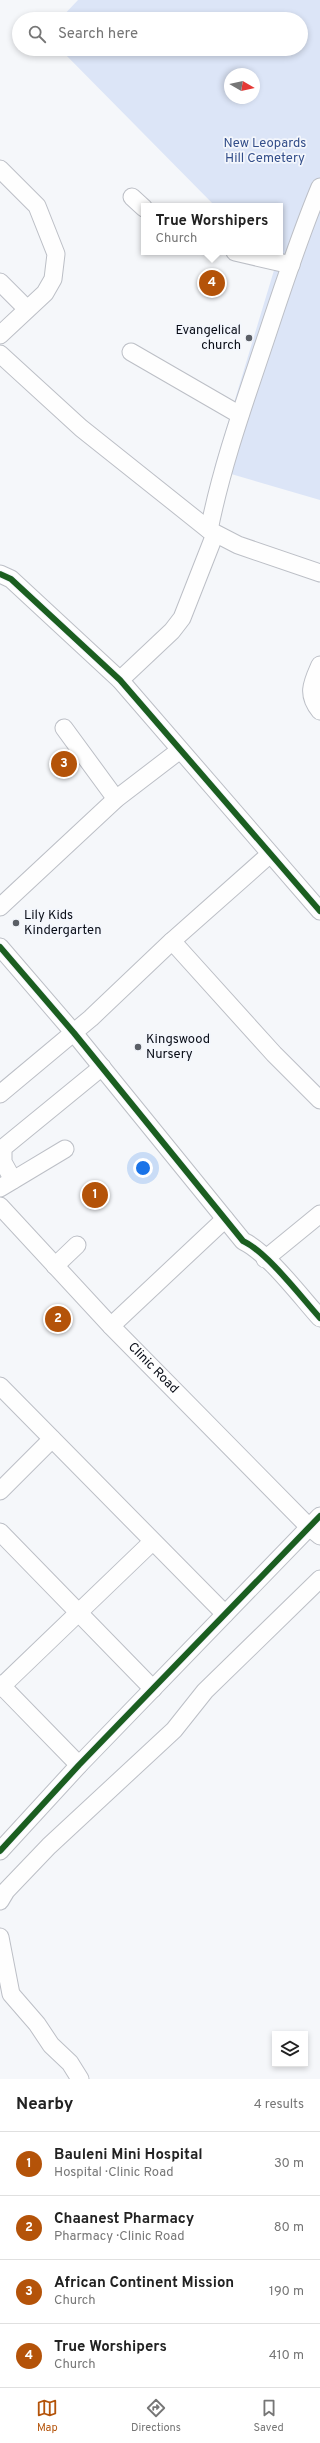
<!DOCTYPE html>
<meta charset="utf-8">
<style>
:root{--surface:#fff;--page:#f2f2f2;--text:#222;--muted:#767676;--line:#e0e0e0;--accent:#b45309}
body{margin:0;font-family:Overpass,sans-serif;background:var(--page);color:var(--text)}
.controls{position:absolute;right:12px;bottom:12px;display:grid;overflow:hidden;border-radius:0px;box-shadow:0 2px 6px #0003}
.controls button{width:36px;height:36px;display:grid;place-items:center;padding:0;border:0;border-bottom:1px solid var(--line);background:var(--surface);color:var(--text);font:20px sans-serif}
.compass{position:absolute;left:224px;top:68px;width:36px;height:36px;border-radius:50%;background:var(--surface);box-shadow:0 2px 6px #0003;rotate:99deg}
.you{position:absolute;left:143px;top:1168px;width:14px;height:14px;margin:-10px;border:3px solid #fff;border-radius:50%;background:#1a73e8;box-shadow:0 0 0 6px #1a73e833}
.badge{display:grid;place-items:center;width:26px;height:26px;border-radius:50%;background:var(--accent);color:#fff;font-size:13px;font-weight:700}
.pin{position:absolute;translate:-50% -50%;border:2px solid #fff;box-shadow:0 1px 4px #0006}
.popup{position:absolute;left:141px;top:203px;width:142px;height:52px;box-sizing:border-box;display:grid;place-content:center;border-radius:0px;background:var(--surface);filter:drop-shadow(0 1px 3px #0005);font-size:13px;white-space:nowrap;color:var(--muted)}
.popup b{font-size:15px;color:var(--text)}
.popup::after{content:'';position:absolute;left:50%;top:100%;margin-left:-8px;border:8px solid transparent;border-top-color:var(--surface)}
.list{margin:0;padding:0;list-style:none}
h2{display:flex;justify-content:space-between;align-items:center;height:52px;margin:0;padding:0 16px;font-size:17px}
h2 small{font-size:13px;font-weight:400;color:var(--muted)}
.list li{display:grid;grid-template-columns:26px 1fr auto;gap:12px;align-items:center;box-sizing:border-box;height:64px;padding:0 16px;border-top:1px solid var(--line)}
.list b{display:block;font-size:15px;white-space:nowrap}
.list p{margin:0;font-size:13px;white-space:nowrap;color:var(--muted)}
.list em{font-size:13px;font-style:normal;color:var(--muted)}
.icon{flex:none;width:22px;height:22px;fill:none;stroke:currentColor;stroke-width:2;stroke-linecap:round;stroke-linejoin:round}
.map{position:relative;flex:none;width:320px;height:2079px;overflow:hidden}
.search{position:absolute;background:var(--surface);box-shadow:0 2px 6px #0003;left:12px;right:12px;top:12px;height:44px;display:flex;align-items:center;gap:10px;box-sizing:border-box;padding:0 14px;border-radius:22px;color:var(--muted);font-size:15px}
.sheet{height:308px;background:var(--surface)}
nav{display:flex;justify-content:space-around;align-items:center;box-sizing:border-box;height:56px;border-top:1px solid var(--line);background:var(--surface);font-size:11px;color:var(--muted)}
nav a{display:grid;justify-items:center;gap:2px}
nav .on{color:var(--accent)}
.map>svg:first-child{display:block}
</style>
<div class="map">
<svg width="320" height="2079" viewBox="0 0 320 2079">
<rect width="100%" height="100%" fill="#f5f7fa"/>
<!-- green -->
<path fill="#dce5f7" fill-rule="evenodd" d="M 78,0 L 320,0 L 320,500 L 214,469 L 275,267 L 260,252 L 280,252 L 280,206 L 215,206 L 60,49 L 301,49 L 301,19 L 60,19 ZM 230,74 L 254,74 L 254,98 L 230,98 Z"/>
<g fill="none" stroke-linecap="round" stroke-linejoin="round">
<!-- minor casing -->
<g stroke="#bcbfc6" stroke-width="19">
<g id="minor">
<path d="M 0,169 L 37,206 L 56,254 L 53,279 L 45,293 L 0,335"/>
<path d="M 132,197 L 144,208"/>
<path d="M 235,252 L 291,265"/>
<path d="M 0,282 L 27,309"/>
<path d="M 131,352 L 240,415"/>
<path d="M 0,354 L 81,428 L 209,530 L 238,545 L 320,573"/>
<path d="M 209,530 C 222,465 244,404 265,341 C 282,290 299,237 320,187"/>
<path d="M 0,574 L 11,579 L 120,680 L 320,911"/>
<path d="M 320,665 C 312,683 306,694 320,711"/>
<path d="M 120,680 L 172,631 L 182,618 L 215,534"/>
<path d="M 64,728 L 116,799"/>
<path d="M 0,907 L 116,799 L 180,750"/>
<path d="M 172,941 L 274,1054 L 320,1100"/>
<path d="M 0,947 L 74,1033 L 243,1241 C 267,1252 301,1297 320,1318"/>
<path d="M 0,1094 L 91,1018 L 172,941 L 269,855"/>
<path d="M 13,1180 L 3,1162 L 3,1148 L 102,1067"/>
<path d="M 0,1188 L 65,1149"/>
<path id="s1" d="M 0,1206 L 111,1326 L 309,1527 L 320,1536"/>
<path d="M 265,1259 L 320,1214"/>
<path d="M 55,1266 L 77,1245"/>
<path d="M 111,1326 L 225,1219"/>
<path d="M 0,1386 L 225,1614"/>
<path d="M 0,1491 L 52,1439"/>
<path d="M 0,1532 L 153,1689"/>
<path d="M 0,1684 L 79,1765"/>
<path d="M 0,1688 L 152,1542"/>
<path d="M 0,1851 L 79,1765 L 320,1516"/>
<path d="M 0,1901 L 6,1891 L 49,1846 L 174,1730 L 205,1691 L 320,1579"/>
<path d="M 0,1937 L 11,1994 L 37,2024 L 51,2045 L 70,2063 L 80,2079"/>
</g>
</g>
<!-- minor -->
<use href="#minor" stroke="#fefefe" stroke-width="17"/>
<!-- cycleway casing -->
<g stroke="#f3f6fc" stroke-width="8">
<path id="cycleway" d="M 0,574 L 11,579 L 120,680 L 320,911
M 0,947 L 74,1033 L 243,1241 C 267,1252 301,1297 320,1318
M 0,1851 L 79,1765 L 320,1516"/>
</g>
<!-- cycleway -->
<use href="#cycleway" stroke="#1b5e20" stroke-width="6"/>
</g>
<!-- markers -->
<g fill="#5a5e65" stroke="#f3f6fc" stroke-width="1.5">
<circle cx="249" cy="338" r="4"/>
<circle cx="16" cy="923" r="4"/>
<circle cx="138" cy="1047" r="4"/>
</g>
<g text-anchor="middle" dominant-baseline="central" stroke-width="3.5" stroke-linejoin="round" paint-order="stroke">
<!-- park labels -->
<g font-size="13" fill="#334e8a" stroke="#f3f6fc">
<text x="265" y="144">New Leopards<tspan x="265" dy="15">Hill Cemetery</tspan></text>
</g>
<!-- poi labels -->
<g font-size="13" fill="#070b15" stroke="#f3f6fc" text-anchor="start">
<text x="241" y="331" text-anchor="end">Evangelical<tspan x="241" dy="15">church</tspan></text>
<text x="24" y="916">Lily Kids<tspan x="24" dy="15">Kindergarten</tspan></text>
<text x="146" y="1040">Kingswood<tspan x="146" dy="15">Nursery</tspan></text>
</g>
<!-- street labels -->
<g font-size="13" fill="#070b15" stroke="#f3f6fc">
<text stroke="none"><textPath href="#s1" startOffset="223">Clinic Road</textPath></text>
</g>
</g>
</svg>
<div class="controls">
<button><svg class="icon" aria-label="layers" viewBox="0 0 24 24"><path d="M12 4l9 5-9 5-9-5zM3 14l9 5 9-5"/></svg></button>
</div>
<svg class="compass" viewBox="-18 -18 36 36"><path d="M0-13l5 13h-10z" fill="#e53935"/><path d="M0 13l5-13h-10z" fill="#767676"/></svg>
<div class="you"></div>
<div class="pin badge" style="left:95px;top:1195px">1</div>
<div class="pin badge" style="left:58px;top:1319px">2</div>
<div class="pin badge" style="left:64px;top:764px">3</div>
<div class="pin badge" style="left:212px;top:283px">4</div>
<div class="popup"><b>True Worshipers</b>Church</div>
<div class="search"><svg class="icon" aria-label="search" viewBox="0 0 24 24"><circle cx="10" cy="10" r="6"/><path d="M15 15l6 6"/></svg>Search here</div>
</div>
<section class="sheet">
<h2>Nearby<small>4 results</small></h2>
<ul class="list">
<li><span class="badge">1</span><div><b>Bauleni Mini Hospital</b><p>Hospital · Clinic Road</p></div><em>30 m</em></li>
<li><span class="badge">2</span><div><b>Chaanest Pharmacy</b><p>Pharmacy · Clinic Road</p></div><em>80 m</em></li>
<li><span class="badge">3</span><div><b>African Continent Mission</b><p>Church</p></div><em>190 m</em></li>
<li><span class="badge">4</span><div><b>True Worshipers</b><p>Church</p></div><em>410 m</em></li>
</ul>
</section>
<nav>
<a class="on"><svg class="icon" aria-label="map" viewBox="0 0 24 24"><path d="M3 6l6-2 6 2 6-2v14l-6 2-6-2-6 2zM9 4v14M15 6v14"/></svg>Map</a>
<a><svg class="icon" aria-label="directions" viewBox="0 0 24 24"><path d="M12 3l9 9-9 9-9-9zM9 14v-3h6M13 9l2 2-2 2"/></svg>Directions</a>
<a><svg class="icon" aria-label="saved" viewBox="0 0 24 24"><path d="M7 4h10v16l-5-4-5 4z"/></svg>Saved</a>
</nav>
